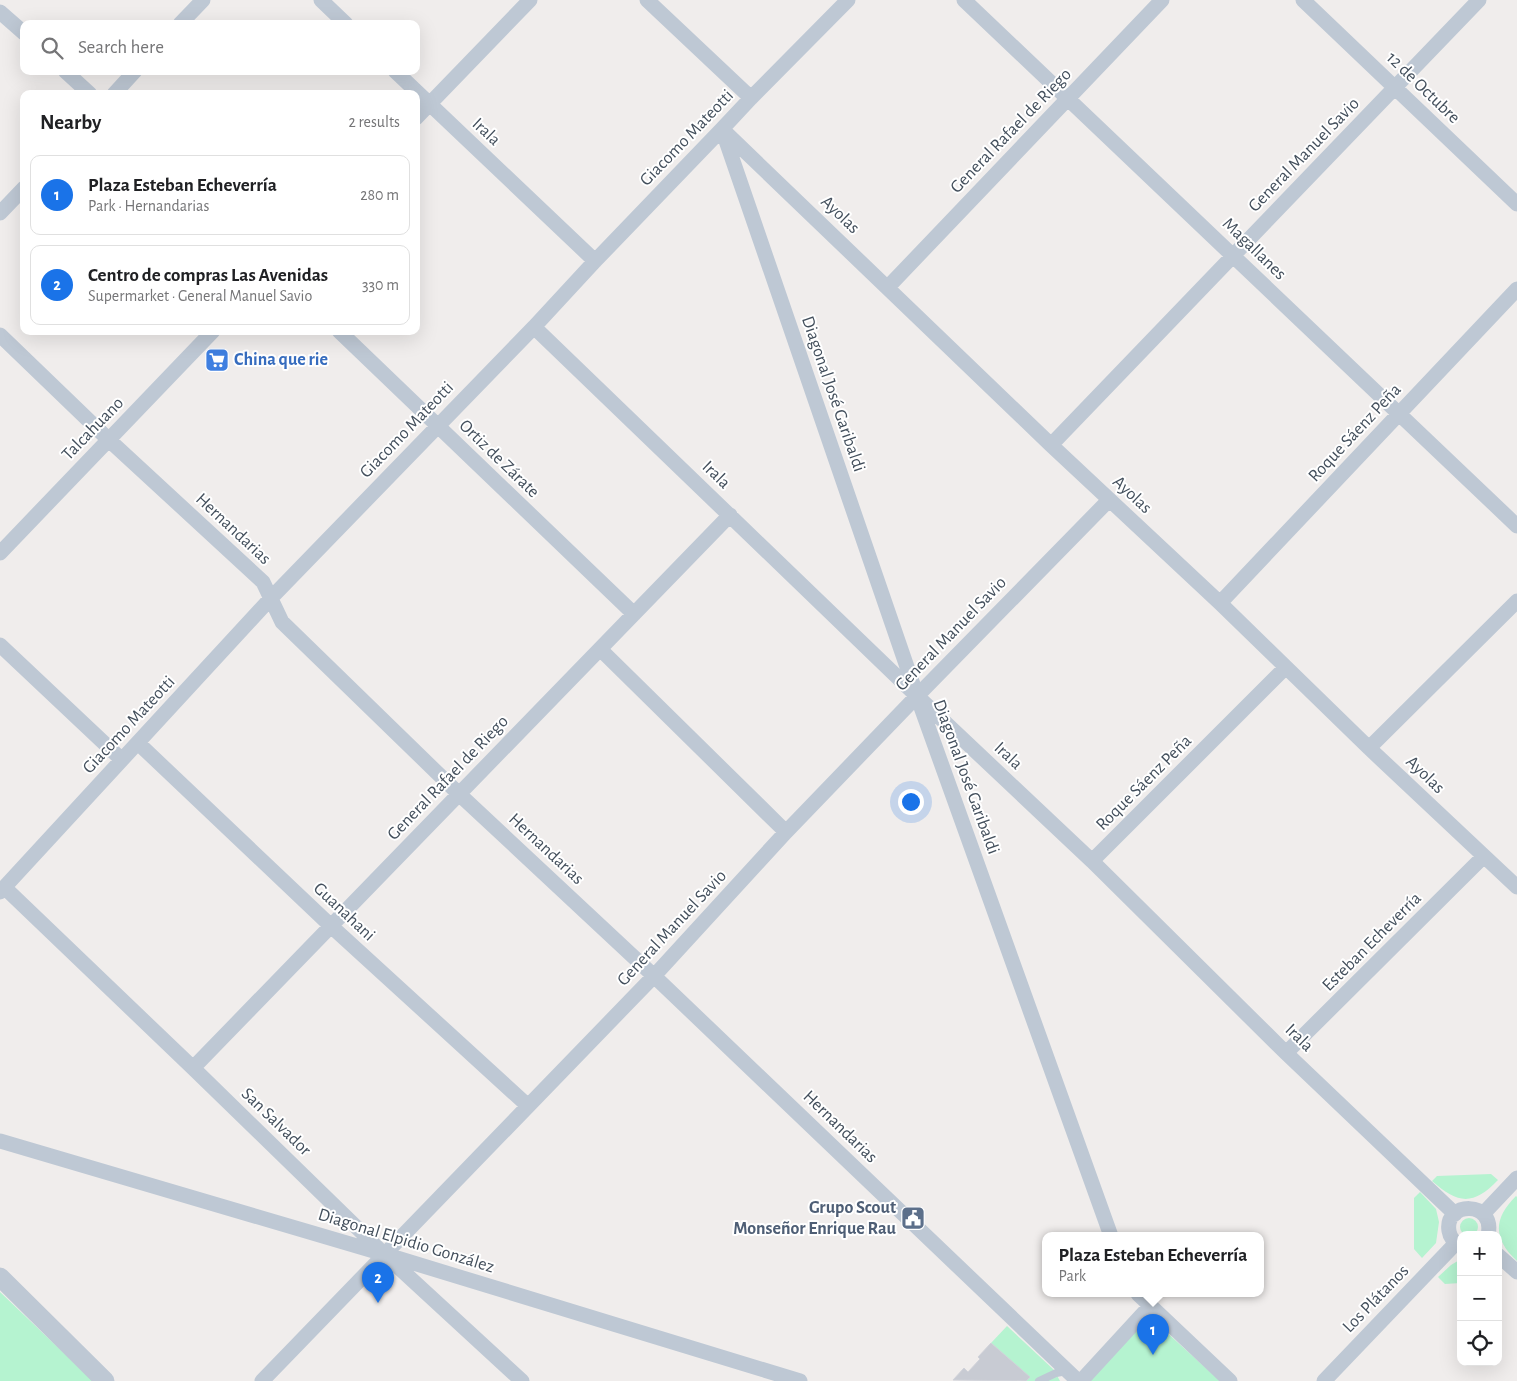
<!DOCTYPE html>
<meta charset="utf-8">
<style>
:root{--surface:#fff;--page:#f2f2f2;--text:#202124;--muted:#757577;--line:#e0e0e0;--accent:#1a73e8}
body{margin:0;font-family:"Alegreya Sans",sans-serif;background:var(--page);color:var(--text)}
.controls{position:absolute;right:15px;bottom:15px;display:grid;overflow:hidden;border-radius:10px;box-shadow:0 5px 20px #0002}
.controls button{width:45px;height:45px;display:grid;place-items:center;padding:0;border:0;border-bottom:1px solid var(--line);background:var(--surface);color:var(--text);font:25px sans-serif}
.you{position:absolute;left:910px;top:801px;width:18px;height:18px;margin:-12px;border:4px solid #fff;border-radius:50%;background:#1a73e8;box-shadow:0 0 0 8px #1a73e833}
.badge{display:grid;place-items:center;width:32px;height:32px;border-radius:50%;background:var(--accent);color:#fff;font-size:16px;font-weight:700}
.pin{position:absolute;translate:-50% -41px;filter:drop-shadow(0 1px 2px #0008)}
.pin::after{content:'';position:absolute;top:26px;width:18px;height:15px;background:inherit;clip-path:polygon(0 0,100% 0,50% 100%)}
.popup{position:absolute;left:1042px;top:1232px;width:222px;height:65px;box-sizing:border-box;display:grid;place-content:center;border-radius:10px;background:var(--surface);filter:drop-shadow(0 1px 4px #0005);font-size:16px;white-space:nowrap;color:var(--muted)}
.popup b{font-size:19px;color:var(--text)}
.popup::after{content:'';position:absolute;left:50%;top:100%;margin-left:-10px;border:10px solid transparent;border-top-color:var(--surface)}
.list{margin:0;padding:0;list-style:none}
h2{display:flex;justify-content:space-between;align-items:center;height:65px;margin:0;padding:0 20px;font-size:21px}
h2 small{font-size:16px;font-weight:400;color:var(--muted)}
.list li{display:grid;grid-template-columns:32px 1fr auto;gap:15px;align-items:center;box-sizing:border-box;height:80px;margin:0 10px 10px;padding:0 10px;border:1px solid var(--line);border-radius:10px}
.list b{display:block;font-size:19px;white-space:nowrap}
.list p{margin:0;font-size:16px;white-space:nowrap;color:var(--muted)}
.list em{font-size:16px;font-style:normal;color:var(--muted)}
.icon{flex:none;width:28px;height:28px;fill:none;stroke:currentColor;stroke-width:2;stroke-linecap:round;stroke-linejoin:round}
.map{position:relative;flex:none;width:1517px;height:1381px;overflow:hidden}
.search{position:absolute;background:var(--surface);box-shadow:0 5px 20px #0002;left:20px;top:20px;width:400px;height:55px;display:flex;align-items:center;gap:12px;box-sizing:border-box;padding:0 18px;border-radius:10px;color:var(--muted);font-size:19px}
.panel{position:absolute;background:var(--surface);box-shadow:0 5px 20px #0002;left:20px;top:90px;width:400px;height:245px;border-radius:10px}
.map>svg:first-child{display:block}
</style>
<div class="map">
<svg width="1517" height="1381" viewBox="0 0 1517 1381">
<rect width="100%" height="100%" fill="#f0edec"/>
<!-- green -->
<path fill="#b5f3d0" d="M 1491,1174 L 1498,1180 C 1473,1206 1458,1204 1432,1181 L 1437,1176 Z
M 1420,1192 L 1436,1209 L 1439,1222 L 1436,1243 L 1422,1258 L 1414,1249 L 1414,1198 Z
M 1516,1196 L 1517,1197 L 1517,1261 C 1493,1239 1493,1219 1516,1196 Z
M1460 1227a9 9 0 1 1 18 0a9 9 0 1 1-18 0Z
M 1461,1259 L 1461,1283 L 1445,1284 L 1438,1277 L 1451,1265 Z
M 0,1292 L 93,1381 L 0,1381 Z
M 1151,1325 L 1163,1329 L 1220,1381 L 1090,1381 L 1138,1329 Z
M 1007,1326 L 1054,1370 L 1060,1381 L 1026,1381 L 1029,1377 L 991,1343 Z"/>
<!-- building -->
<path fill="#c8cbd3" stroke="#d0d2d9" d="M 991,1343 L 1030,1377 L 1026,1381 L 953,1380 L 964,1368 L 968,1372 L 980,1359 L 978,1357 Z"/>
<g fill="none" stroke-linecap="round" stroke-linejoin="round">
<!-- service -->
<path stroke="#bec8d4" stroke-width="8" d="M 1039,1381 L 1056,1373 L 1067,1371"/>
<!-- minor -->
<path stroke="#bec8d4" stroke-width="15" d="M 321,0 L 346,24
M 647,0 L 751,98
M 964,0 L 1517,526
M 1303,0 L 1517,204
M 0,12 L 24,33
M 180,24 L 203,0
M 65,71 L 90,94
M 395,71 L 595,261
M 114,94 L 135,71
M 416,118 L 530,0
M 722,129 L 917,696 L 1111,1236
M 725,132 L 1051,445 L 1220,603 L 1369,748 L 1517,887
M 0,213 L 24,188
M 888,287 L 1162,0
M 534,327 L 917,696 L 1092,861 L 1286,1053 L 1455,1214
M 339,331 L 634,614
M 0,335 L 109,440 L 263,582 L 282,622 L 459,794 L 654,976 L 1078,1381
M 1051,445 L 1479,0
M 0,553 L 213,331
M 1220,603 L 1517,289
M 0,645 L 121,759
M 600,649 L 786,832
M 138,743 L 331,926 L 527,1105
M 1369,748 L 1517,601
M 1092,861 L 1285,668
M 5,888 L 193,1068 L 384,1254 L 522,1381
M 0,892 L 271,598 L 534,327 L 595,261 L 722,129 L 751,98 L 848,0
M 1286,1053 L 1483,857
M 193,1068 L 730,515
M 0,1141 L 384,1254 L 800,1381
M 1483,1214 L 1517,1178
M 1461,1246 C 1455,1243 1450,1238 1449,1231 C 1444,1201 1496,1200 1488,1235
M 1498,1255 L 1517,1272
M 1138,1294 L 1230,1381
M 262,1381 L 654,976 L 786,832 L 917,696 L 1109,500
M 1081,1381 L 1150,1306
M 1324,1381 L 1456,1243"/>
<!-- tertiary -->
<path stroke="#bec8d4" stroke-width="19" d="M 0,1277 L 105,1381"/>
</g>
<!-- icons -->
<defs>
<g id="supermarket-square" transform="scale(1.25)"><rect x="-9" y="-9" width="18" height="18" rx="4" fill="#3f7fe0" stroke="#fff"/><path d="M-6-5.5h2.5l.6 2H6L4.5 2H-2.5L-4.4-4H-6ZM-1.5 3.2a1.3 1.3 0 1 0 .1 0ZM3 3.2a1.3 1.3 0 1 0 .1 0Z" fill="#fff"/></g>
<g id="civic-square" transform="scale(1.25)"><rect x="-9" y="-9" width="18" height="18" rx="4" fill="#5c6f8a" stroke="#fff"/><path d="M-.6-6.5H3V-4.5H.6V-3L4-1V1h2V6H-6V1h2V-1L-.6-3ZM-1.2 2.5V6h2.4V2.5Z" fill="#fff"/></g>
</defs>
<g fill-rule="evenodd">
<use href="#supermarket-square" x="217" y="360"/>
<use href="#civic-square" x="913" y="1218"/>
</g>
<g text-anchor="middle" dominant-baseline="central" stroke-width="4" stroke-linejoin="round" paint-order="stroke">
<!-- street labels -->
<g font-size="18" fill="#434f5c" stroke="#fff">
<text transform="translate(1423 88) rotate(44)">12 de Octubre</text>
<text transform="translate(1011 131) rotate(-46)">General Rafael de Riego</text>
<text transform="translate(486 132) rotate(43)">Irala</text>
<text transform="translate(687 138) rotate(-46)">Giacomo Mateotti</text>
<text transform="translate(1304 155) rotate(-46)">General Manuel Savio</text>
<text transform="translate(840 215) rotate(44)">Ayolas</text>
<text transform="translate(1254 249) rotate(44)">Magallanes</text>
<text transform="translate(833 394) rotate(71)">Diagonal José Garibaldi</text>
<text transform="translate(93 429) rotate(-46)">Talcahuano</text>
<text transform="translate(407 430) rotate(-46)">Giacomo Mateotti</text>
<text transform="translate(1355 433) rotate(-47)">Roque Sáenz Peña</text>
<text transform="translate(499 459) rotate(44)">Ortiz de Zárate</text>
<text transform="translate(716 475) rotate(44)">Irala</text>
<text transform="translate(1132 495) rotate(43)">Ayolas</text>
<text transform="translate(233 529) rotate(43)">Hernandarias</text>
<text transform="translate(951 634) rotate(-46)">General Manuel Savio</text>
<text transform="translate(129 725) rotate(-47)">Giacomo Mateotti</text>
<text transform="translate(1008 756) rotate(43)">Irala</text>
<text transform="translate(1425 775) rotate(44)">Ayolas</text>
<text transform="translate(966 777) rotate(70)">Diagonal José Garibaldi</text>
<text transform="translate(448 778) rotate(-46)">General Rafael de Riego</text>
<text transform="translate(1144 783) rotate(-45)">Roque Sáenz Peña</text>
<text transform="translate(546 849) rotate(43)">Hernandarias</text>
<text transform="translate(344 912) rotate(43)">Guanahani</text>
<text transform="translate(672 928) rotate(-47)">General Manuel Savio</text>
<text transform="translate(1372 942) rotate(-45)">Esteban Echeverría</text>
<text transform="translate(1299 1038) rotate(44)">Irala</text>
<text transform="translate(276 1122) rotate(44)">San Salvador</text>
<text transform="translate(840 1127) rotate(44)">Hernandarias</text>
<text transform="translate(406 1241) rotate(17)">Diagonal Elpidio González</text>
<text transform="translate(1376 1299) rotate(-46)">Los Plátanos</text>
</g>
<!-- shop labels -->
<g font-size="18" font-weight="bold" fill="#366cbe" stroke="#fff" text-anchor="start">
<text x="234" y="360">China que rie</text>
</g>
<!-- service labels -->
<g font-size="18" font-weight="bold" fill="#4e5e75" stroke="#fff" text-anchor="end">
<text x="896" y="1208">Grupo Scout<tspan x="896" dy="21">Monseñor Enrique Rau</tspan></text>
</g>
</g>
</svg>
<div class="controls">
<button>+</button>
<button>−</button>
<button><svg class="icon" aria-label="locate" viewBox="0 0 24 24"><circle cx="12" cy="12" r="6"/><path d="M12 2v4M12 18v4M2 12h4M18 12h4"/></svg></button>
</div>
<div class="you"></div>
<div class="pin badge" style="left:1153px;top:1355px">1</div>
<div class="popup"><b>Plaza Esteban Echeverría</b>Park</div>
<div class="pin badge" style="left:378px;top:1303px">2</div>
<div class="search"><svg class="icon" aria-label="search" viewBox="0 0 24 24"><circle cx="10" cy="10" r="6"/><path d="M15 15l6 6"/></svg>Search here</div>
<section class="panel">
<h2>Nearby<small>2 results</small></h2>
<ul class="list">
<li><span class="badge">1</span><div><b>Plaza Esteban Echeverría</b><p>Park · Hernandarias</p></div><em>280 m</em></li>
<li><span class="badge">2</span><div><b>Centro de compras Las Avenidas</b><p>Supermarket · General Manuel Savio</p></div><em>330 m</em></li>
</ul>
</section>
</div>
